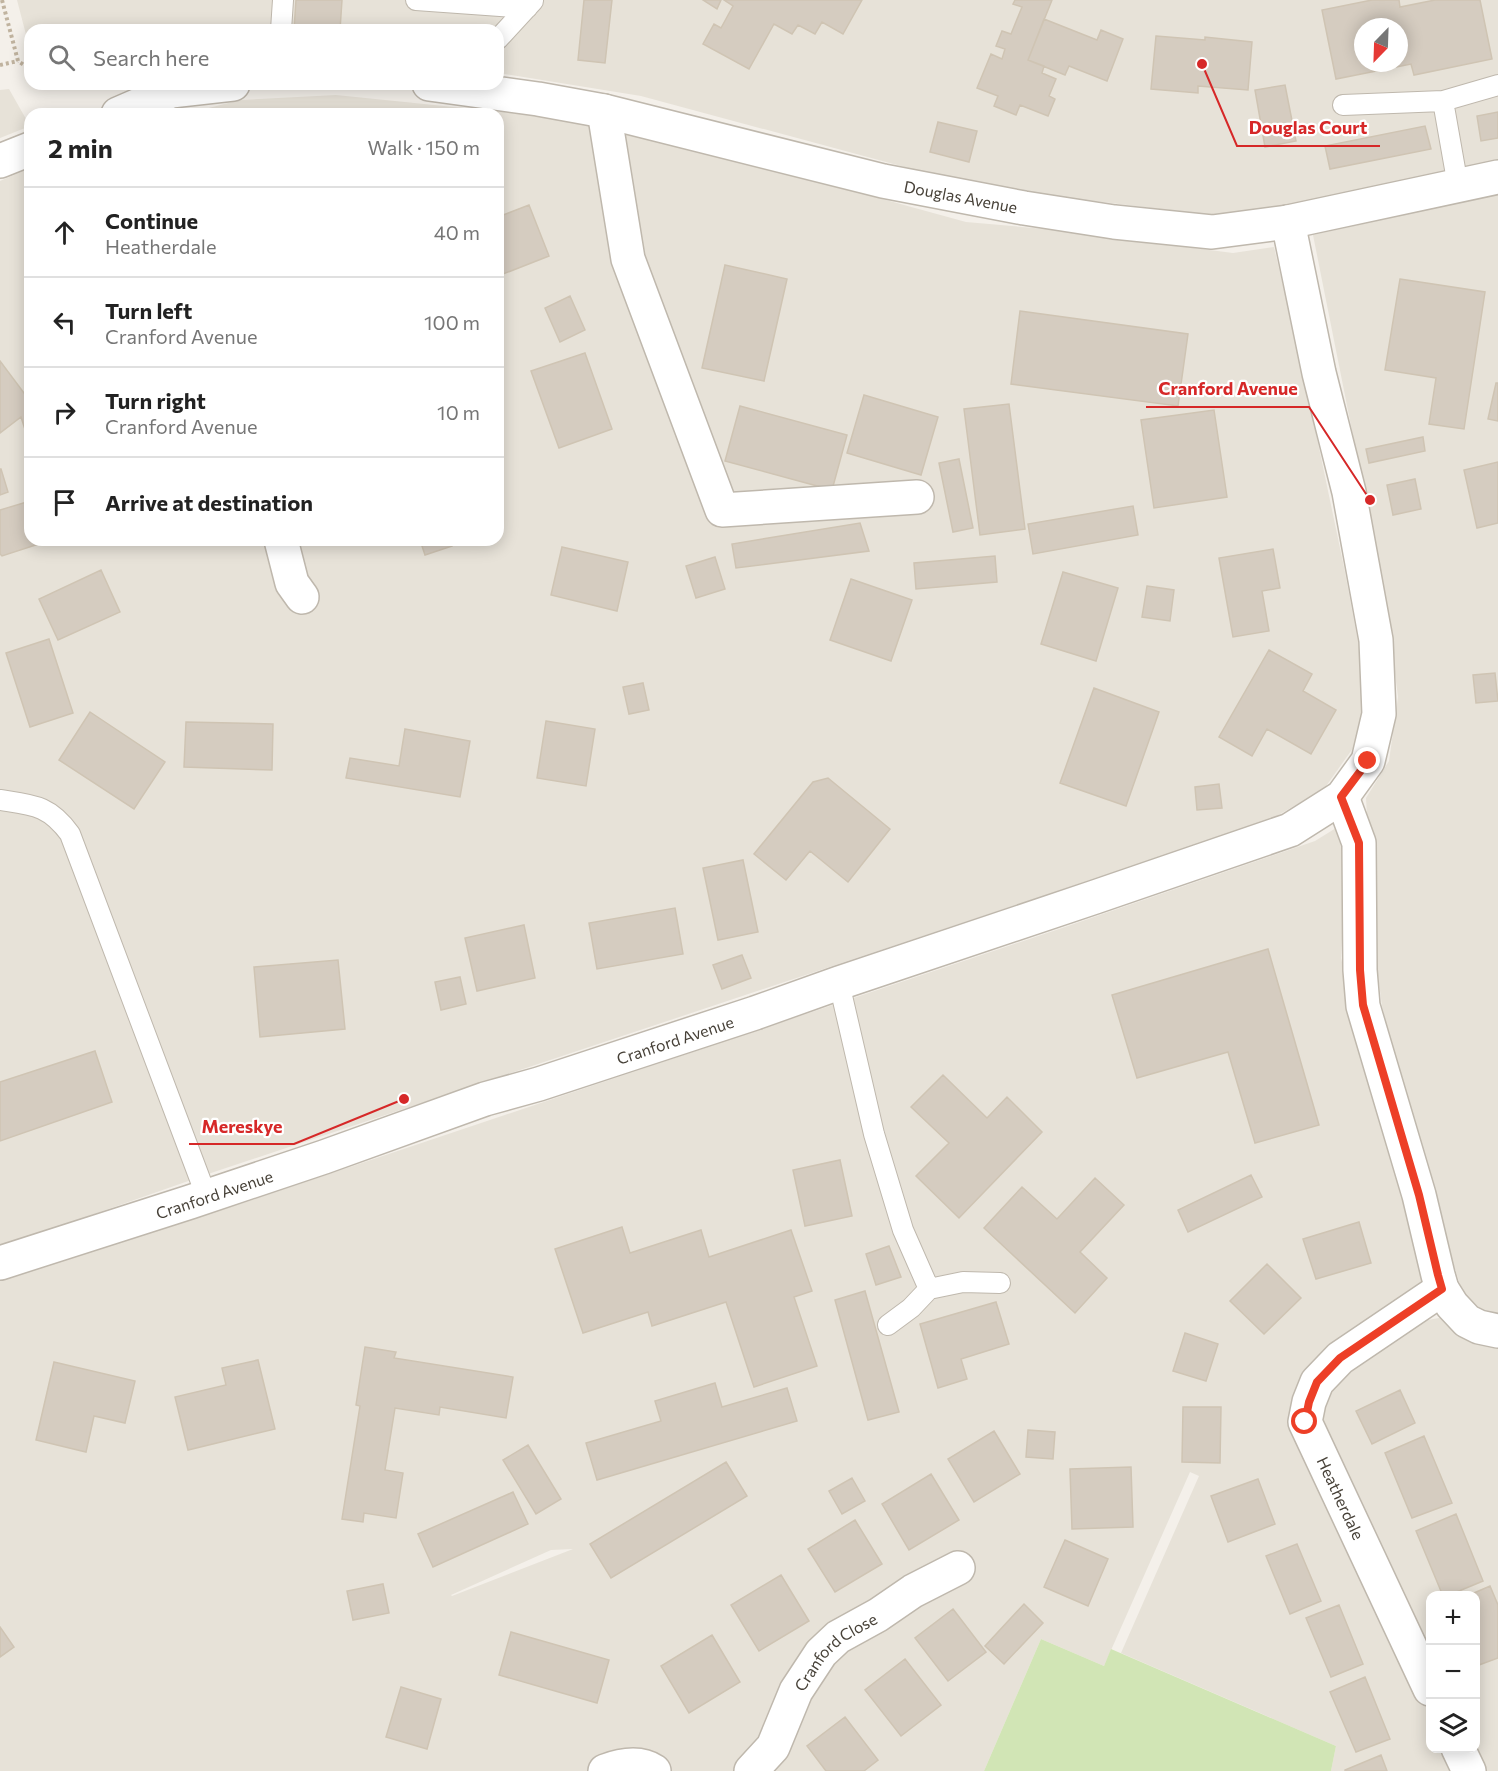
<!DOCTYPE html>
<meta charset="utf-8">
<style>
:root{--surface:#fff;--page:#f6f6f6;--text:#222;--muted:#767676;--line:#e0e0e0}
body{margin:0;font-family:Commissioner,sans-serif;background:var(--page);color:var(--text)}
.controls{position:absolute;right:18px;bottom:18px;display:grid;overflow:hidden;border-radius:12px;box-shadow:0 3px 15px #0003}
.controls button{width:54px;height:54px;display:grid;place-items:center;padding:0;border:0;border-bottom:2px solid var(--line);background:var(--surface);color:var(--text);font:30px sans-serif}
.compass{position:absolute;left:1354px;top:18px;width:54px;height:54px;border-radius:50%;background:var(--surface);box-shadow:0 3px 15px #0003;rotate:203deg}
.stop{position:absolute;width:18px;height:18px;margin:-14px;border:4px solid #ed3f27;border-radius:50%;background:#fff}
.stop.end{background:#ed3f27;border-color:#fff;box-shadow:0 2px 6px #0008}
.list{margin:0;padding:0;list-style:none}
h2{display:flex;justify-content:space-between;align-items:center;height:78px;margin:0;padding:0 24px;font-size:26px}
h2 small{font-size:20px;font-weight:400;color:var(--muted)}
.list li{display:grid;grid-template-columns:39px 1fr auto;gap:18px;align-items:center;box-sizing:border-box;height:90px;padding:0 24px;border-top:2px solid var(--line)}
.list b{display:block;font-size:22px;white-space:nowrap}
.list p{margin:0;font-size:20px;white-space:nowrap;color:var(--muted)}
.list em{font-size:20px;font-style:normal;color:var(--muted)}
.icon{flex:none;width:33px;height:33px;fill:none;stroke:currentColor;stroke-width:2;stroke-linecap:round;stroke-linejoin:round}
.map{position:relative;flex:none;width:1498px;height:1771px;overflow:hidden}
.search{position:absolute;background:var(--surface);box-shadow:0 3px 15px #0003;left:24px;top:24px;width:480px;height:66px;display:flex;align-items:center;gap:15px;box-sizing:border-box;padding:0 21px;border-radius:18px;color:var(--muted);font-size:22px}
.panel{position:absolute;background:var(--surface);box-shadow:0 3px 15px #0003;left:24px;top:108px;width:480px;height:438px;border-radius:18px}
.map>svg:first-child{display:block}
</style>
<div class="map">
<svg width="1498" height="1771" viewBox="0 0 1498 1771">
<rect width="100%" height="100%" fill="#f4f0ea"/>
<!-- residential -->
<path fill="#e7e2d8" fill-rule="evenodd" d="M 17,0 L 1498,0 L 1498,162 L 1272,210 L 1209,215 L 1029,193 L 912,169 L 641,96 L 498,73 L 498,30 L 30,30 L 30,50 ZM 1363,27 L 1399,27 L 1399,63 L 1363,63 Z
M 9,89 L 30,126 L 0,138 L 0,90 Z
M 336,95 L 523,114 L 663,139 L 966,222 L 1045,229 L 1233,253 L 1274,247 L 1304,376 L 1345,572 L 1366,685 L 1358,741 L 1324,789 L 1268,821 L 214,1172 L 0,1247 L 0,181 L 30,168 L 30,540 L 498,540 L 498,114 L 185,114 L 240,100 Z
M 1498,194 L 1498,1771 L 1331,1771 L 1336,1746 L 1121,1653 L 1199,1476 L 1190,1472 L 1104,1666 L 1041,1639 L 984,1771 L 0,1771 L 0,1279 L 65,1255 L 240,1204 L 1068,926 L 1315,841 L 1336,828 L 1346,865 L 1341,958 L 1378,1117 L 1413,1228 L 1424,1288 L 1397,1311 L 1344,1346 L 1303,1382 L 1300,1421 L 1305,1452 L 1331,1462 L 1317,1427 L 1318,1397 L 1339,1372 L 1390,1336 L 1428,1320 L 1482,1310 L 1462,1291 L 1447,1244 L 1415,1142 L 1382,1006 L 1374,944 L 1366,798 L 1389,761 L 1398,697 L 1385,596 L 1313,235 ZM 573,1549 L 452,1596 L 451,1595 L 551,1550 ZM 1430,1596 L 1476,1596 L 1476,1748 L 1430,1748 Z"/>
<!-- green -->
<path fill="#d1e5b5" d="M 1041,1639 L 1104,1666 L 1111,1649 L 1336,1746 L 1331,1771 L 984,1771 Z"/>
<!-- building -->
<path fill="#d5ccc0" stroke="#cfc4b3" stroke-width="1.5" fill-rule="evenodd" d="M 296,0 L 342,0 L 340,30 L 294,30 Z
M 584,0 L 612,0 L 605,63 L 578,60 Z
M 703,0 L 721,0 L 717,9 Z
M 724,0 L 862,0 L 843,34 L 822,22 L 815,34 L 798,25 L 792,34 L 774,24 L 749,69 L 703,44 L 714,24 L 721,28 L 733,6 Z
M 1015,0 L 1052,0 L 1028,60 L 1044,66 L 1042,73 L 1056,79 L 1049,96 L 1055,99 L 1048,116 L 1020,105 L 1016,115 L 994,106 L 998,96 L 977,88 L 991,54 L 1002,59 L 1005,49 L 996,46 L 1002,31 L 1011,34 L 1022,7 L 1013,4 Z
M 1372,0 L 1399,0 L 1400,7 L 1435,0 L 1480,0 L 1492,59 L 1414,75 L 1411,64 L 1336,79 L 1322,10 ZM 1363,27 L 1399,27 L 1399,63 L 1363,63 Z
M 1044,19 L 1097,40 L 1101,30 L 1123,39 L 1107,81 L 1069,66 L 1065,75 L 1028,60 Z
M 1156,36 L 1205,40 L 1205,37 L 1252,42 L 1248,90 L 1198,86 L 1198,93 L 1151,89 Z
M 1285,85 L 1296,141 L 1265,147 L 1255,90 Z
M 1498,112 L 1498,138 L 1481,141 L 1477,116 Z
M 938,122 L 977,131 L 969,162 L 930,152 Z
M 1425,126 L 1431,149 L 1330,169 L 1325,146 Z
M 529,205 L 549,256 L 498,276 L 498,217 Z
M 725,265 L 787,279 L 764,381 L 702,368 Z
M 1400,279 L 1485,292 L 1464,429 L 1429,424 L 1436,378 L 1385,370 Z
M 570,296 L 585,330 L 560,342 L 545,308 Z
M 1020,311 L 1188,334 L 1178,406 L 1011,384 Z
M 585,353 L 612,429 L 559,448 L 531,371 Z
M 0,361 L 30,401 L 30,445 L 21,417 L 0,433 Z
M 1496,383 L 1498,383 L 1498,421 L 1488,419 Z
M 864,395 L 938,417 L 921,475 L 847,453 Z
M 1009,404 L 1025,529 L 980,535 L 964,409 Z
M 740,406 L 847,435 L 832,490 L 725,461 Z
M 1214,410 L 1227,497 L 1154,508 L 1141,420 Z
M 1423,437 L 1425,451 L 1369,463 L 1366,449 Z
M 959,459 L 973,528 L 953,532 L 939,463 Z
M 1498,462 L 1498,523 L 1477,528 L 1464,470 Z
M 0,469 L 1,469 L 8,492 L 0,495 Z
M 1415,479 L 1421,509 L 1393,515 L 1387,485 Z
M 30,501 L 30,540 L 51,540 L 2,556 L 0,554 L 0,510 Z
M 1133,506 L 1138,535 L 1033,554 L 1028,524 Z
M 860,523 L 869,551 L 736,568 L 732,544 Z
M 420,540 L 450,540 L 452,546 L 425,555 Z
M 562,547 L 628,562 L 617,611 L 551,595 Z
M 1273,549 L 1280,588 L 1262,591 L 1269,631 L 1233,637 L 1219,558 Z
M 995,556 L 997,582 L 916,589 L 914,563 Z
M 715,557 L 725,589 L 696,598 L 686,566 Z
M 101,570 L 120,612 L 58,640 L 39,599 Z
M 1063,572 L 1118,588 L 1096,661 L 1041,644 Z
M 851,579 L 912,600 L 891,661 L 830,640 Z
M 1147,586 L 1174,590 L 1170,621 L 1142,617 Z
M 49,639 L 73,713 L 30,727 L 6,653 Z
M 1269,650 L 1312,674 L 1303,691 L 1336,710 L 1311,754 L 1267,729 L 1252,756 L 1219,737 Z
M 1495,673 L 1498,701 L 1476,703 L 1473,675 Z
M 643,683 L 649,710 L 629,714 L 623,687 Z
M 1094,688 L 1159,712 L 1126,806 L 1060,783 Z
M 90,712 L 165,762 L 134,809 L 59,760 Z
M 546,721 L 595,729 L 586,786 L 537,778 Z
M 186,722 L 273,724 L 272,770 L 184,767 Z
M 405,729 L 470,741 L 460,797 L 346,778 L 350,758 L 399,766 Z
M 828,778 L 890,829 L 848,882 L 810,851 L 786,880 L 754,854 L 813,782 Z
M 1219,784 L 1222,808 L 1197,810 L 1195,787 Z
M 743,860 L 758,932 L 718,940 L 703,868 Z
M 675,908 L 683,954 L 597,969 L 589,923 Z
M 524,925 L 535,978 L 477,991 L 465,938 Z
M 1268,949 L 1319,1125 L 1255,1143 L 1228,1052 L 1137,1078 L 1112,995 Z
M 742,955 L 751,978 L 722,989 L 713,965 Z
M 338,960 L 345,1029 L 260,1037 L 254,967 Z
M 460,977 L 466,1004 L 441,1010 L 435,982 Z
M 95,1051 L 112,1102 L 0,1141 L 0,1082 Z
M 943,1075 L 987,1118 L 1007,1097 L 1042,1132 L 959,1218 L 916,1176 L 949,1143 L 911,1107 Z
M 840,1160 L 852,1216 L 805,1226 L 793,1170 Z
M 1251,1175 L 1262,1197 L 1188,1232 L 1178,1210 Z
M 1095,1178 L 1124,1205 L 1080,1252 L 1107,1278 L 1075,1313 L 984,1228 L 1022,1187 L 1057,1219 Z
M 1359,1222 L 1371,1263 L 1316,1279 L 1303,1239 Z
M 622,1227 L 630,1253 L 701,1230 L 709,1257 L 791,1230 L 812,1291 L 794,1297 L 817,1366 L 754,1387 L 726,1302 L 652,1326 L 648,1312 L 583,1333 L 555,1249 Z
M 889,1246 L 901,1277 L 876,1285 L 866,1254 Z
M 1267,1264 L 1301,1298 L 1264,1334 L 1230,1301 Z
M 865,1291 L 899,1412 L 868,1420 L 835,1300 Z
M 996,1302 L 1009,1344 L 961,1359 L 967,1379 L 938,1388 L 920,1324 Z
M 1185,1333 L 1218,1344 L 1206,1381 L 1173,1371 Z
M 365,1347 L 396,1352 L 394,1358 L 513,1377 L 506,1418 L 440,1407 L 439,1415 L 395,1408 L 385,1470 L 403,1473 L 396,1518 L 364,1513 L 363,1522 L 342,1519 L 360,1406 L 356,1405 Z
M 258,1360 L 275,1429 L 188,1450 L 175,1397 L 226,1385 L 222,1368 Z
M 54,1362 L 135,1381 L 125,1423 L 94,1416 L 86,1452 L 36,1440 Z
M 715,1383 L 722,1407 L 787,1388 L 797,1421 L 597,1480 L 586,1443 L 661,1421 L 655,1401 Z
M 1400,1390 L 1415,1423 L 1372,1444 L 1356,1411 Z
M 1183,1407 L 1221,1407 L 1220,1463 L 1182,1462 Z
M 1028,1430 L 1055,1432 L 1053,1459 L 1026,1457 Z
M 994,1431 L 1020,1474 L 974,1502 L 948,1459 Z
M 1424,1436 L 1452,1503 L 1412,1518 L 1385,1453 Z
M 528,1445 L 561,1499 L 536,1514 L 503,1460 Z
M 726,1462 L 747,1496 L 611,1578 L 590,1544 Z
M 1131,1467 L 1133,1527 L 1072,1529 L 1070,1469 Z
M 931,1474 L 959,1520 L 909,1550 L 882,1504 Z
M 852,1478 L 865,1501 L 842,1514 L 829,1491 Z
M 1258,1479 L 1275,1524 L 1228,1542 L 1211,1496 Z
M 513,1492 L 528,1524 L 433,1567 L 418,1534 Z
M 1456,1514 L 1483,1581 L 1447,1596 L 1443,1596 L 1416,1531 Z
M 855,1520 L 882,1564 L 835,1592 L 808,1549 Z
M 1065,1540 L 1108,1559 L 1088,1606 L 1044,1587 Z
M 1297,1544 L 1321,1601 L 1290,1614 L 1266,1556 Z
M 781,1575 L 809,1621 L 759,1651 L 731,1605 Z
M 383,1584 L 389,1613 L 353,1620 L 347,1591 Z
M 1490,1586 L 1498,1605 L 1498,1658 L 1479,1665 L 1476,1656 L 1476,1596 L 1467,1596 Z
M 1024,1604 L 1043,1623 L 1004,1664 L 985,1646 Z
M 1339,1605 L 1363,1664 L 1331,1677 L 1306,1618 Z
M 953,1609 L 986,1652 L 948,1681 L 915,1638 Z
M 0,1627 L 14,1647 L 0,1657 Z
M 511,1632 L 609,1660 L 597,1703 L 499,1675 Z
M 712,1635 L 740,1682 L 689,1713 L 661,1666 Z
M 905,1659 L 941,1705 L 901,1736 L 865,1690 Z
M 1365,1677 L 1390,1739 L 1356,1752 L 1330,1692 Z
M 401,1687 L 441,1699 L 427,1749 L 386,1737 Z
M 845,1717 L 878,1760 L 864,1771 L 826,1771 L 807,1746 Z
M 1381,1755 L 1387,1771 L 1345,1771 L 1345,1770 Z"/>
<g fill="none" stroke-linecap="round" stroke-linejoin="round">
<!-- service casing -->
<g stroke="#bfb8ad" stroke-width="22">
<path id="service" d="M 416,0 L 527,8
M 281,30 L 283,0
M 498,39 L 533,1
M 1343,105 L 1443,101
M 1458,186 L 1443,101 L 1498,85
M 0,800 C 33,805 49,805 70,834 L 206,1195
M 839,983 L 874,1134 L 903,1230 L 929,1289 L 963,1282 L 1000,1283
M 888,1325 L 911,1308 L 929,1289"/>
</g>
<!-- minor casing -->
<g stroke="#bfb8ad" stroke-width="36">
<g id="minor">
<path d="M 604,111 L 628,259 L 722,510 L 917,497"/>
<path d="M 281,540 L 292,583 L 302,597"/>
<path d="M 1342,797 L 1359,843 L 1360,970 L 1363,1006 L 1419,1195 L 1438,1275 L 1442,1289 L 1452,1305 L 1467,1321 L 1479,1327 L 1498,1331"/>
<path id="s1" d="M 0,1263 L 190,1202 L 324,1157 L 485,1099 L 539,1084 L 755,1013 L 839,983 L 1095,897 L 1290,830 L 1342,797 L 1368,761 L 1379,714 L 1376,640 L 1349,492 L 1319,373 L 1288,222"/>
<path d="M 1430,1689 L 1305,1422 L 1309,1402 L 1317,1382 L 1340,1358 L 1442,1289"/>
<path d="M 1458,1748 L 1469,1771"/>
<path d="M 605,1771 C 621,1765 639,1761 654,1771"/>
<path id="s2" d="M 751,1771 L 773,1747 L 796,1691 L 821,1653 L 838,1637 L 878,1615 L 913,1591 L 958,1568"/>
</g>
</g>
<!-- tertiary casing -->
<g stroke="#bfb8ad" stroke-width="36">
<g id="tertiary">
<path id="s3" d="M 429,84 L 538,99 L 604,111 L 883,181 L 1024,208 L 1114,222 L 1212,232 L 1288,222 L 1498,177"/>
<path d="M 118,114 L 171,91 L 233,84"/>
<path d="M 0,161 L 30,149"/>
</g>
</g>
<!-- path -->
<path stroke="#c0b39f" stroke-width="4" stroke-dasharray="3 3" stroke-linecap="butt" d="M 2,0 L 18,61 L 30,69
M 0,65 L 18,61"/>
<!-- service -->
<use href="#service" stroke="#fff" stroke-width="20"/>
<!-- minor -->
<use href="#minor" stroke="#fff" stroke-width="33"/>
<!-- tertiary -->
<use href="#tertiary" stroke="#fff" stroke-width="33"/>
</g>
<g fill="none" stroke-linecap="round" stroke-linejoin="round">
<!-- route -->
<path stroke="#ed3f27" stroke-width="8" d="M 1305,1422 L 1309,1402 L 1317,1382 L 1340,1358 L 1442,1289 L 1438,1275 L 1419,1195 L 1363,1005 L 1360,970 L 1359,843 L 1341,797 L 1368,761"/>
</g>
<g text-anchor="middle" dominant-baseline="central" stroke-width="4.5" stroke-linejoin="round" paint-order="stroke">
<!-- street labels -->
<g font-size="16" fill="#474138" stroke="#fff">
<text stroke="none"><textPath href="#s3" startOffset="544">Douglas Avenue</textPath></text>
<text stroke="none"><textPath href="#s1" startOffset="711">Cranford Avenue</textPath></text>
<text stroke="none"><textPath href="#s1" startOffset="225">Cranford Avenue</textPath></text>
<text transform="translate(1341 1498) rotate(65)">Heatherdale</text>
<text stroke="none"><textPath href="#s2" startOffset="150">Cranford Close</textPath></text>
</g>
</g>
<!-- callouts -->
<path fill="none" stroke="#d62828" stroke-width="2" d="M1202 64L1237 146H1380M1370 500L1309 407H1146M404 1099L294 1144H189"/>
<g fill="#d62828" stroke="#fff" stroke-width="2">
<circle cx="1202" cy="64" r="6"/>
<circle cx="1370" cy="500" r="6"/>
<circle cx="404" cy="1099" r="6"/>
</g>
<g font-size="18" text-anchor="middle" font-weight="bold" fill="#d62828" stroke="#fff" stroke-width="4.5" stroke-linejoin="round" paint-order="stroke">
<text x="1308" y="134">Douglas Court</text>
<text x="1228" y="395">Cranford Avenue</text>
<text x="242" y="1133">Mereskye</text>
</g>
</svg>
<div class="controls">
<button>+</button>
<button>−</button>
<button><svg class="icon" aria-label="layers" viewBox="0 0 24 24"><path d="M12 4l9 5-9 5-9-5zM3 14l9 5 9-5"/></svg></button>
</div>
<svg class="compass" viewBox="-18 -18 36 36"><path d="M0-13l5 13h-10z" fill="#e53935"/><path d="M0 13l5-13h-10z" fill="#767676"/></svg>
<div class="stop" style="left:1305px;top:1422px"></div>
<div class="stop end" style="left:1368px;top:761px"></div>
<div class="search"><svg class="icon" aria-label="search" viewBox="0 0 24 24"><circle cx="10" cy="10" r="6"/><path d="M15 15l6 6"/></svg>Search here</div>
<section class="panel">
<h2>2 min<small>Walk · 150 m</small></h2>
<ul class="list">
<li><svg class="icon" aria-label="ahead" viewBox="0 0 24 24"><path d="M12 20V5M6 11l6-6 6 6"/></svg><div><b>Continue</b><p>Heatherdale</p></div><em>40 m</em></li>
<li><svg class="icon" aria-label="left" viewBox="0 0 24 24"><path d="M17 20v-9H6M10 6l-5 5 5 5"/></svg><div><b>Turn left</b><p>Cranford Avenue</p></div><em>100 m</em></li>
<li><svg class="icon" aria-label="right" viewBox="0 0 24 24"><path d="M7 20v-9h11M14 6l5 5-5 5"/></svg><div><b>Turn right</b><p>Cranford Avenue</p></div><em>10 m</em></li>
<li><svg class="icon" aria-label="arrive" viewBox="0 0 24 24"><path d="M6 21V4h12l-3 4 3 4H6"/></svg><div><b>Arrive at destination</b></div></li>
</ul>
</section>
</div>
